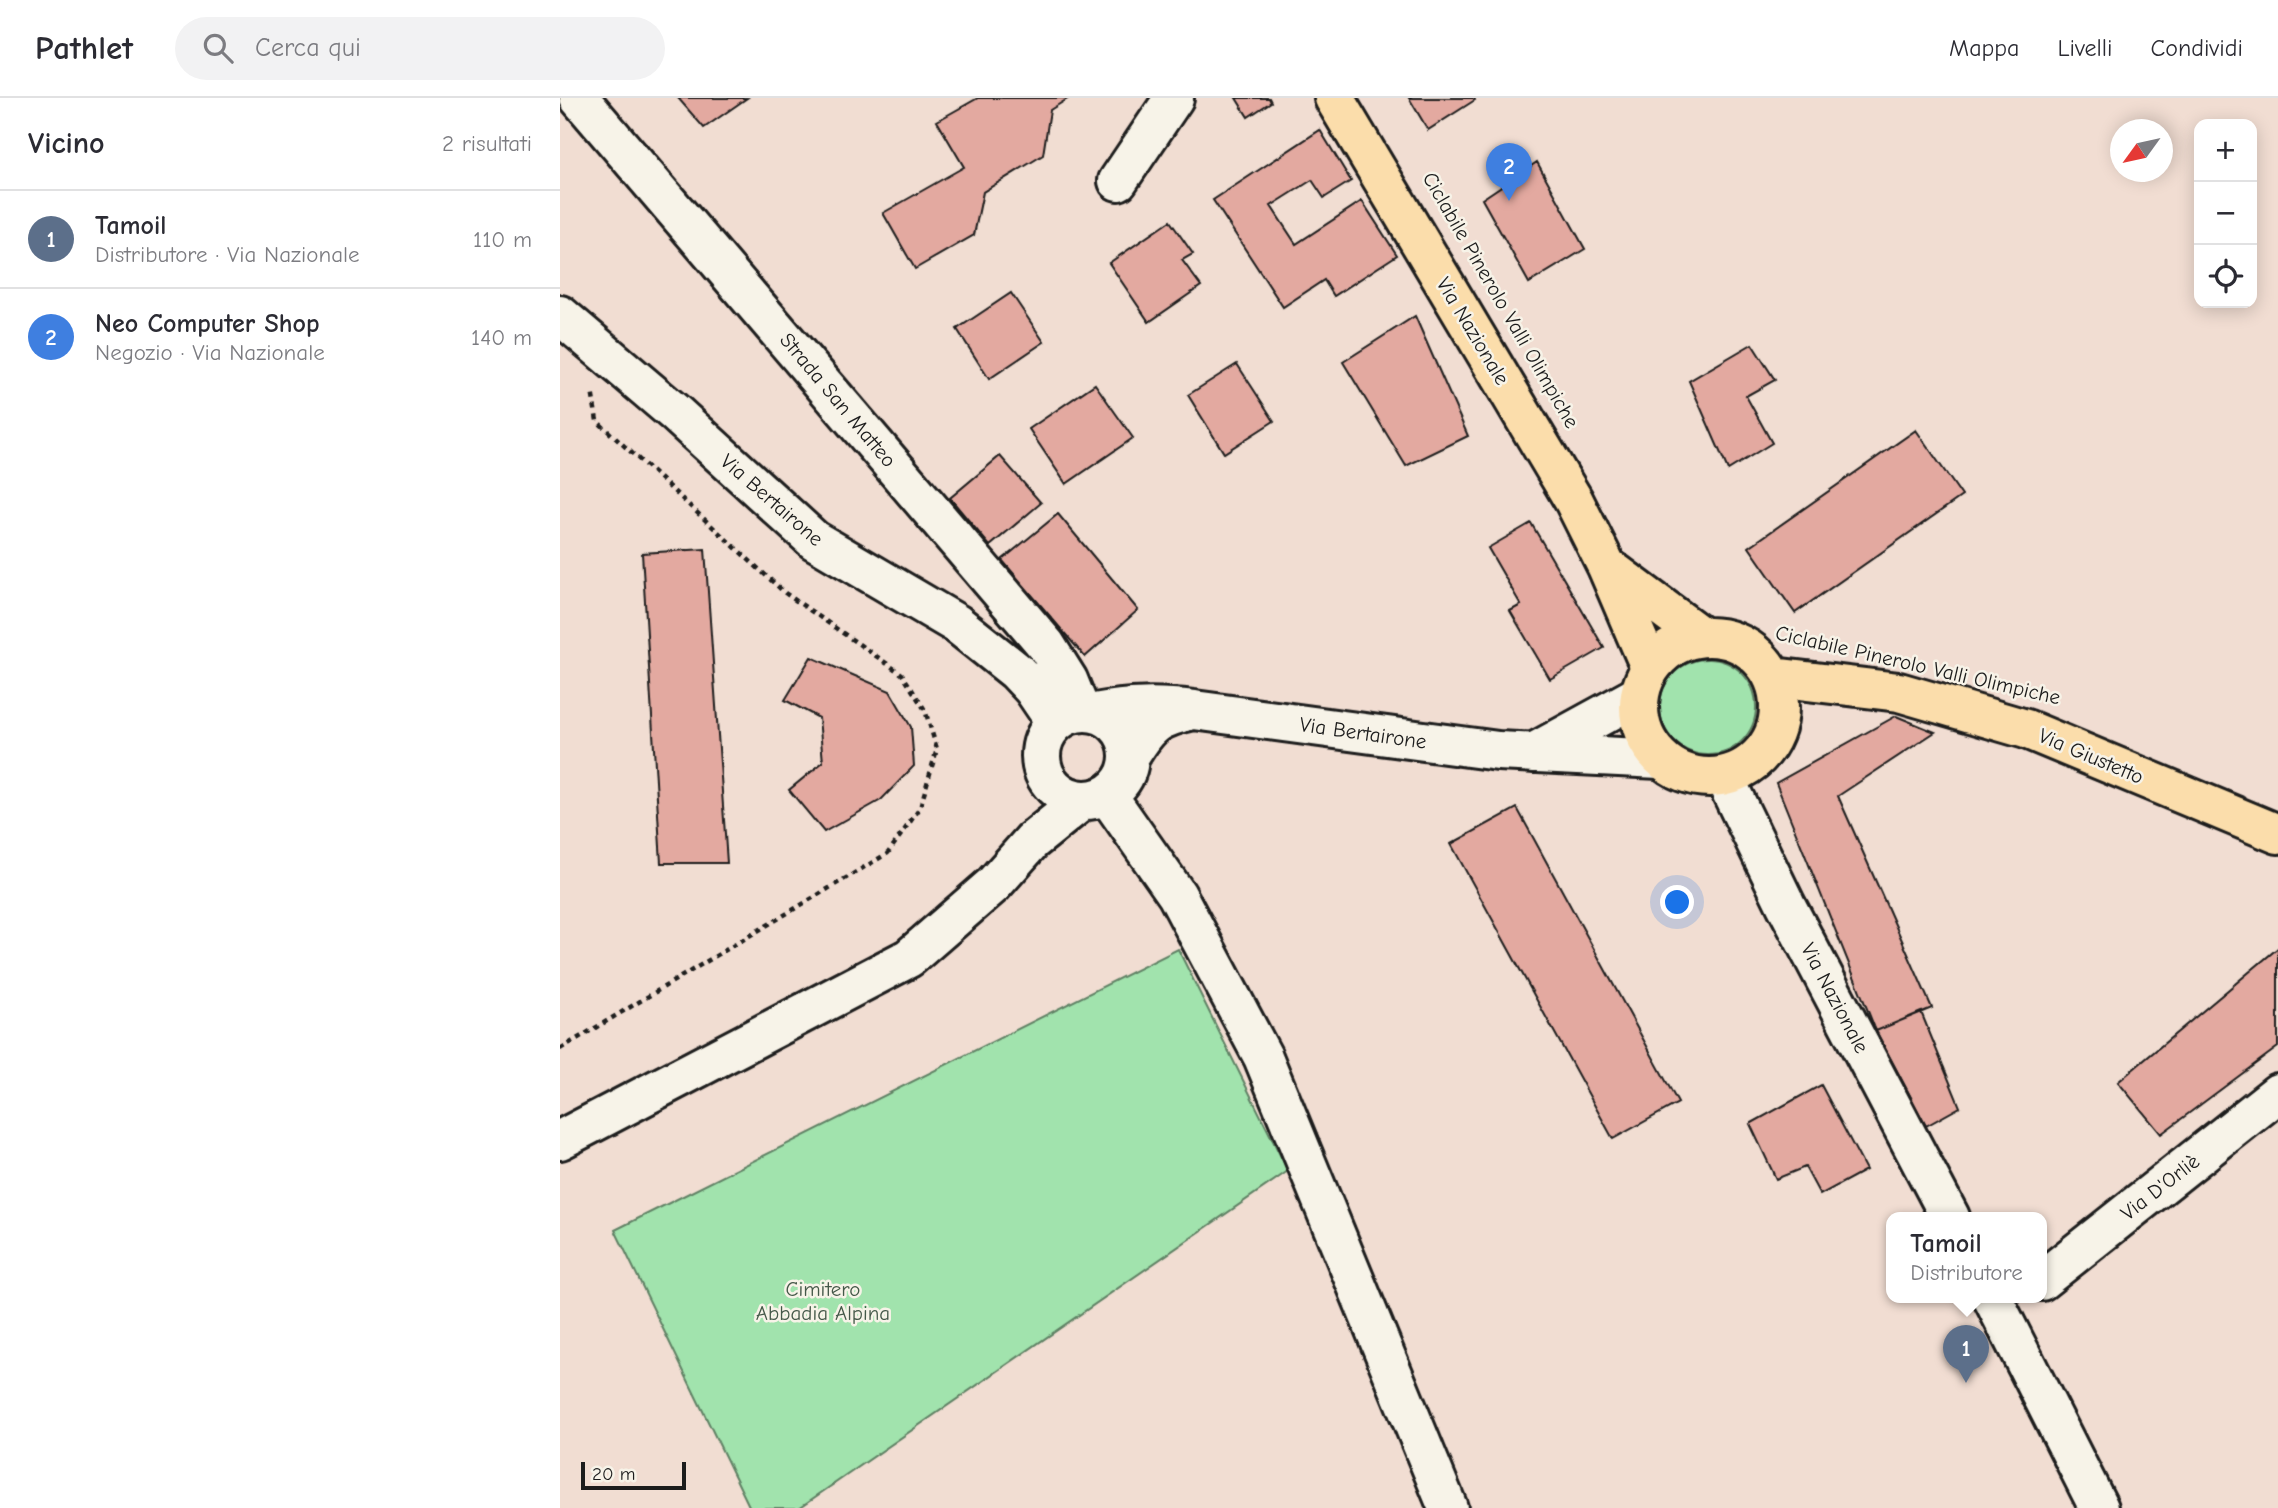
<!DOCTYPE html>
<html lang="it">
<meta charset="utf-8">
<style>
:root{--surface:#fff;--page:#f2f2f3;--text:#2b2b33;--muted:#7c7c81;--line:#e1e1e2;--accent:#111827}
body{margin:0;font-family:"Comic Neue",sans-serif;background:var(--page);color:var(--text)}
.controls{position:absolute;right:21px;top:21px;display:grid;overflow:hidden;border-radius:14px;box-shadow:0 4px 18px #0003}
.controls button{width:63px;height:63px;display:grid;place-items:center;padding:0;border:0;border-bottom:2px solid var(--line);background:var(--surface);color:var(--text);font:35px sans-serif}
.compass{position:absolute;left:1550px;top:21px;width:63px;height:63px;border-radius:50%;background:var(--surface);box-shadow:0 4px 18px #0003;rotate:237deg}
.scale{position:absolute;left:21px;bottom:18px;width:105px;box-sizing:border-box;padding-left:7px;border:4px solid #1c1c1c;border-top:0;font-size:19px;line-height:24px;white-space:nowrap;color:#1c1c1c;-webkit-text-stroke:5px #f7f3e8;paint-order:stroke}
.you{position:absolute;left:1118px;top:805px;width:24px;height:24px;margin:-18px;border:5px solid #fff;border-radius:50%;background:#1a73e8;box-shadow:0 0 0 10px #1a73e833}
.badge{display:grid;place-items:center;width:46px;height:46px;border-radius:50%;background:var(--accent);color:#fff;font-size:23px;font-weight:700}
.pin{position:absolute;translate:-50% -58px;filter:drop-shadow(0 2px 4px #0008)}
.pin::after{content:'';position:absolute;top:37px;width:24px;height:21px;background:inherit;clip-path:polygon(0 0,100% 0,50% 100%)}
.popup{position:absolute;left:1326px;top:1114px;width:161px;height:91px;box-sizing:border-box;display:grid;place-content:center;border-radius:14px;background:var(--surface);filter:drop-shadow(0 2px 5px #0005);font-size:23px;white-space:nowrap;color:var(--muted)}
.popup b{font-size:26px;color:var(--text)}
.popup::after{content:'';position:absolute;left:50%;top:100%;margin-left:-14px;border:14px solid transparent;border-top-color:var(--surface)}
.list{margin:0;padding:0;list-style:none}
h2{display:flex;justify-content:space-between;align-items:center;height:91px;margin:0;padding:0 28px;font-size:30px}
h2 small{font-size:23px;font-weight:400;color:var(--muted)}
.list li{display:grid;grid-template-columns:46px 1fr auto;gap:21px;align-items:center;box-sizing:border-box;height:98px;padding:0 28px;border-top:2px solid var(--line)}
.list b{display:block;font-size:26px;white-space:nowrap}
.list p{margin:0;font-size:23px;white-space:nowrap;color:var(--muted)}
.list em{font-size:23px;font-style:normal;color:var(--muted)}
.icon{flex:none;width:38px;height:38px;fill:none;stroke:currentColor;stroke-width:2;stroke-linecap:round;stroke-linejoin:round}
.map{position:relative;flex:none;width:1718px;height:1410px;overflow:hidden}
header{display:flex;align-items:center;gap:42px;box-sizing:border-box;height:98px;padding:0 35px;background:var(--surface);border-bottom:2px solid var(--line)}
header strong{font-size:33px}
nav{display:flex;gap:38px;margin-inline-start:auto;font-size:24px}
.search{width:490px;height:63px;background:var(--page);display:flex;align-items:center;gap:18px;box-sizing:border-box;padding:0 24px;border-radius:38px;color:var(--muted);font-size:26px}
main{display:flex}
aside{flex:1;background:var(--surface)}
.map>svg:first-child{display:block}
</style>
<header>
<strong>Pathlet</strong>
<div class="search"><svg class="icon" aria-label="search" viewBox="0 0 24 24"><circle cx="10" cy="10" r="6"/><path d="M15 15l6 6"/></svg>Cerca qui</div>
<nav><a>Mappa</a><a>Livelli</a><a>Condividi</a></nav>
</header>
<main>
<aside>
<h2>Vicino<small>2 risultati</small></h2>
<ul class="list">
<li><span class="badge" style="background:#5c6f8a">1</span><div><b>Tamoil</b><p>Distributore · Via Nazionale</p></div><em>110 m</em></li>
<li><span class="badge" style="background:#3f7fe0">2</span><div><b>Neo Computer Shop</b><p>Negozio · Via Nazionale</p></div><em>140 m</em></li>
</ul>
</aside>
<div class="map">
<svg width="1718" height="1410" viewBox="0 0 1718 1410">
<rect width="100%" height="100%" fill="#f1ddd2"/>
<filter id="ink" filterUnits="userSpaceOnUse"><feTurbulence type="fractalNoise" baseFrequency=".0143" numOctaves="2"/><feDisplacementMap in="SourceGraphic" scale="14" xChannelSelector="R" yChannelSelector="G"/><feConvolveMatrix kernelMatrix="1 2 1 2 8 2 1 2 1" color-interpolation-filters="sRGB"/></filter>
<g filter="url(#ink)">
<!-- green -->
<path fill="#a1e3ad" stroke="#5e8064" stroke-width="2" d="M1100 609a48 48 0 1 1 96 0a48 48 0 1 1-96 0Z
M 618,851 L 728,1073 L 239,1410 L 190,1410 L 55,1132 Z"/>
<!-- building -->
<path fill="#e3a9a0" stroke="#1c1c1c" stroke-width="2" d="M 118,0 L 187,0 L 144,30 Z
M 418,0 L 509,0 L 490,12 L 483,57 L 423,94 L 414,137 L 355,171 L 323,115 L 404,69 L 377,23 Z
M 676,0 L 709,0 L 711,4 L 688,19 Z
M 849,0 L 914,0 L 915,2 L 868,32 Z
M 760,32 L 791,83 L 764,100 L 752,82 L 711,108 L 736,146 L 802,103 L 837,157 L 774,198 L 764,182 L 723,209 L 653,102 Z
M 977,64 L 1025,151 L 969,185 L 922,101 Z
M 610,123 L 633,156 L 622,162 L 641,188 L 589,224 L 549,165 Z
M 451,195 L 484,244 L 429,281 L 397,231 Z
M 855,218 L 908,338 L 846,368 L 783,264 Z
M 1192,246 L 1215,282 L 1186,298 L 1212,345 L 1168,372 L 1129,283 Z
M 677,266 L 714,323 L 664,355 L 628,297 Z
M 535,286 L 573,340 L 506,386 L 469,331 Z
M 1356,332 L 1402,398 L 1235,515 L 1189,449 Z
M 440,358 L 481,405 L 430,448 L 390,400 Z
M 498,416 L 578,512 L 525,559 L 442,462 Z
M 971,425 L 1044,550 L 990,581 L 950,513 L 961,507 L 928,450 Z
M 145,451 L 167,765 L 101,765 L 82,455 Z
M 251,559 L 330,593 L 351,629 L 354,668 L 321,702 L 264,734 L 229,692 L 263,664 L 259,620 L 225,602 Z
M 1336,618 L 1375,634 L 1278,698 L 1372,910 L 1316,933 L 1216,685 Z
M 957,710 L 1118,1005 L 1053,1041 L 891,746 Z
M 1718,850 L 1718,949 L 1601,1036 L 1558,984 Z
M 1361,914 L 1400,1009 L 1366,1028 L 1316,933 Z
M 1261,987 L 1306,1072 L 1260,1097 L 1245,1069 L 1216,1081 L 1190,1026 Z"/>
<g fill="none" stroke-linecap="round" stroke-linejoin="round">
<!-- minor casing -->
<g stroke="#1c1c1c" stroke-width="44">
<path id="minor" d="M 19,0 L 486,547 L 508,582 L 521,614
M 558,83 L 614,0
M 0,217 L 114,314 L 254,442 L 397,526 L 456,573 L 473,591 L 496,625
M 634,612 L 938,653 L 1100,661
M481 658a44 44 0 1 1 88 0a44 44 0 1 1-88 0Z
M 535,615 C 570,608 599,608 634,612 C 596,620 589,627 569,660
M 973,655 L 1079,597
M 1164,679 L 1226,807 L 1390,1119
M 547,697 L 617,797 L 703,959 L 888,1410
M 0,1042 L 349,860 L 433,787 L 472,743 L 523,702
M 1481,1183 L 1718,995
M 1432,1199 L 1539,1410"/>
</g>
<!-- major casing -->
<g stroke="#1c1c1c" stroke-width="44">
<path id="major" d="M 774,0 L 1014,403 L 1047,469 L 1090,569
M 1049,470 L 1142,539
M1079 609a70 70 0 1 1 140 0a70 70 0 1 1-140 0Z
M 1213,579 L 1339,594 L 1466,631 L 1718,736"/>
</g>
<!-- path -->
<path stroke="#1c1c1c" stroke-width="4.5" stroke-dasharray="5 5" stroke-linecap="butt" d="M 1176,539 L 1198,545
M 0,951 L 328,755 L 360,710 L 377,651 L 365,612 L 342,576 L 225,495 L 37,323 L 32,293"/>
<!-- minor -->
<use href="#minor" stroke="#f7f3e8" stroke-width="38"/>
<!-- major -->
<use href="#major" stroke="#fbddab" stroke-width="38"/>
</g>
</g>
<g text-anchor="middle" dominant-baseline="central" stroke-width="5" stroke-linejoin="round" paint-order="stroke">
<!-- street labels -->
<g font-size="21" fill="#1c1c1c" stroke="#f7f3e8">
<text transform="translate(941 202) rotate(60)">Ciclabile Pinerolo Valli Olimpiche</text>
<text transform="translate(913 233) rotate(59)">Via Nazionale</text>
<text transform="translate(278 302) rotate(50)">Strada San Matteo</text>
<text transform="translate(212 402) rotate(41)">Via Bertairone</text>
<text transform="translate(1358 567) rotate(13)">Ciclabile Pinerolo Valli Olimpiche</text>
<text transform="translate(803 635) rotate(8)">Via Bertairone</text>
<text transform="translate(1531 658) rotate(23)">Via Giustetto</text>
<text transform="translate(1275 900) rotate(62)">Via Nazionale</text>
<text transform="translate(1600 1089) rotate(-38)">Via D'Orliè</text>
</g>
<!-- park labels -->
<g font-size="21" fill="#445848" stroke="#f7f3e8">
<text x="263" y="1191">Cimitero<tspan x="263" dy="24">Abbadia Alpina</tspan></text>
</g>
</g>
</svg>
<div class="controls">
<button>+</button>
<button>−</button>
<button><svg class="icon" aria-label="locate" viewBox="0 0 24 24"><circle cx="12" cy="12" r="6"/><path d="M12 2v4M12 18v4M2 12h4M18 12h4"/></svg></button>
</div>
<svg class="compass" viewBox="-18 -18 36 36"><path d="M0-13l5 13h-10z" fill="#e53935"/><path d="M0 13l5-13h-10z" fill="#7c7c81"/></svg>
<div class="scale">20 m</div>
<div class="you"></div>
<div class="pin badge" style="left:1406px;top:1285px;background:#5c6f8a">1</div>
<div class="popup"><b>Tamoil</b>Distributore</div>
<div class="pin badge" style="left:949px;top:103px;background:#3f7fe0">2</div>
</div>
</main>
